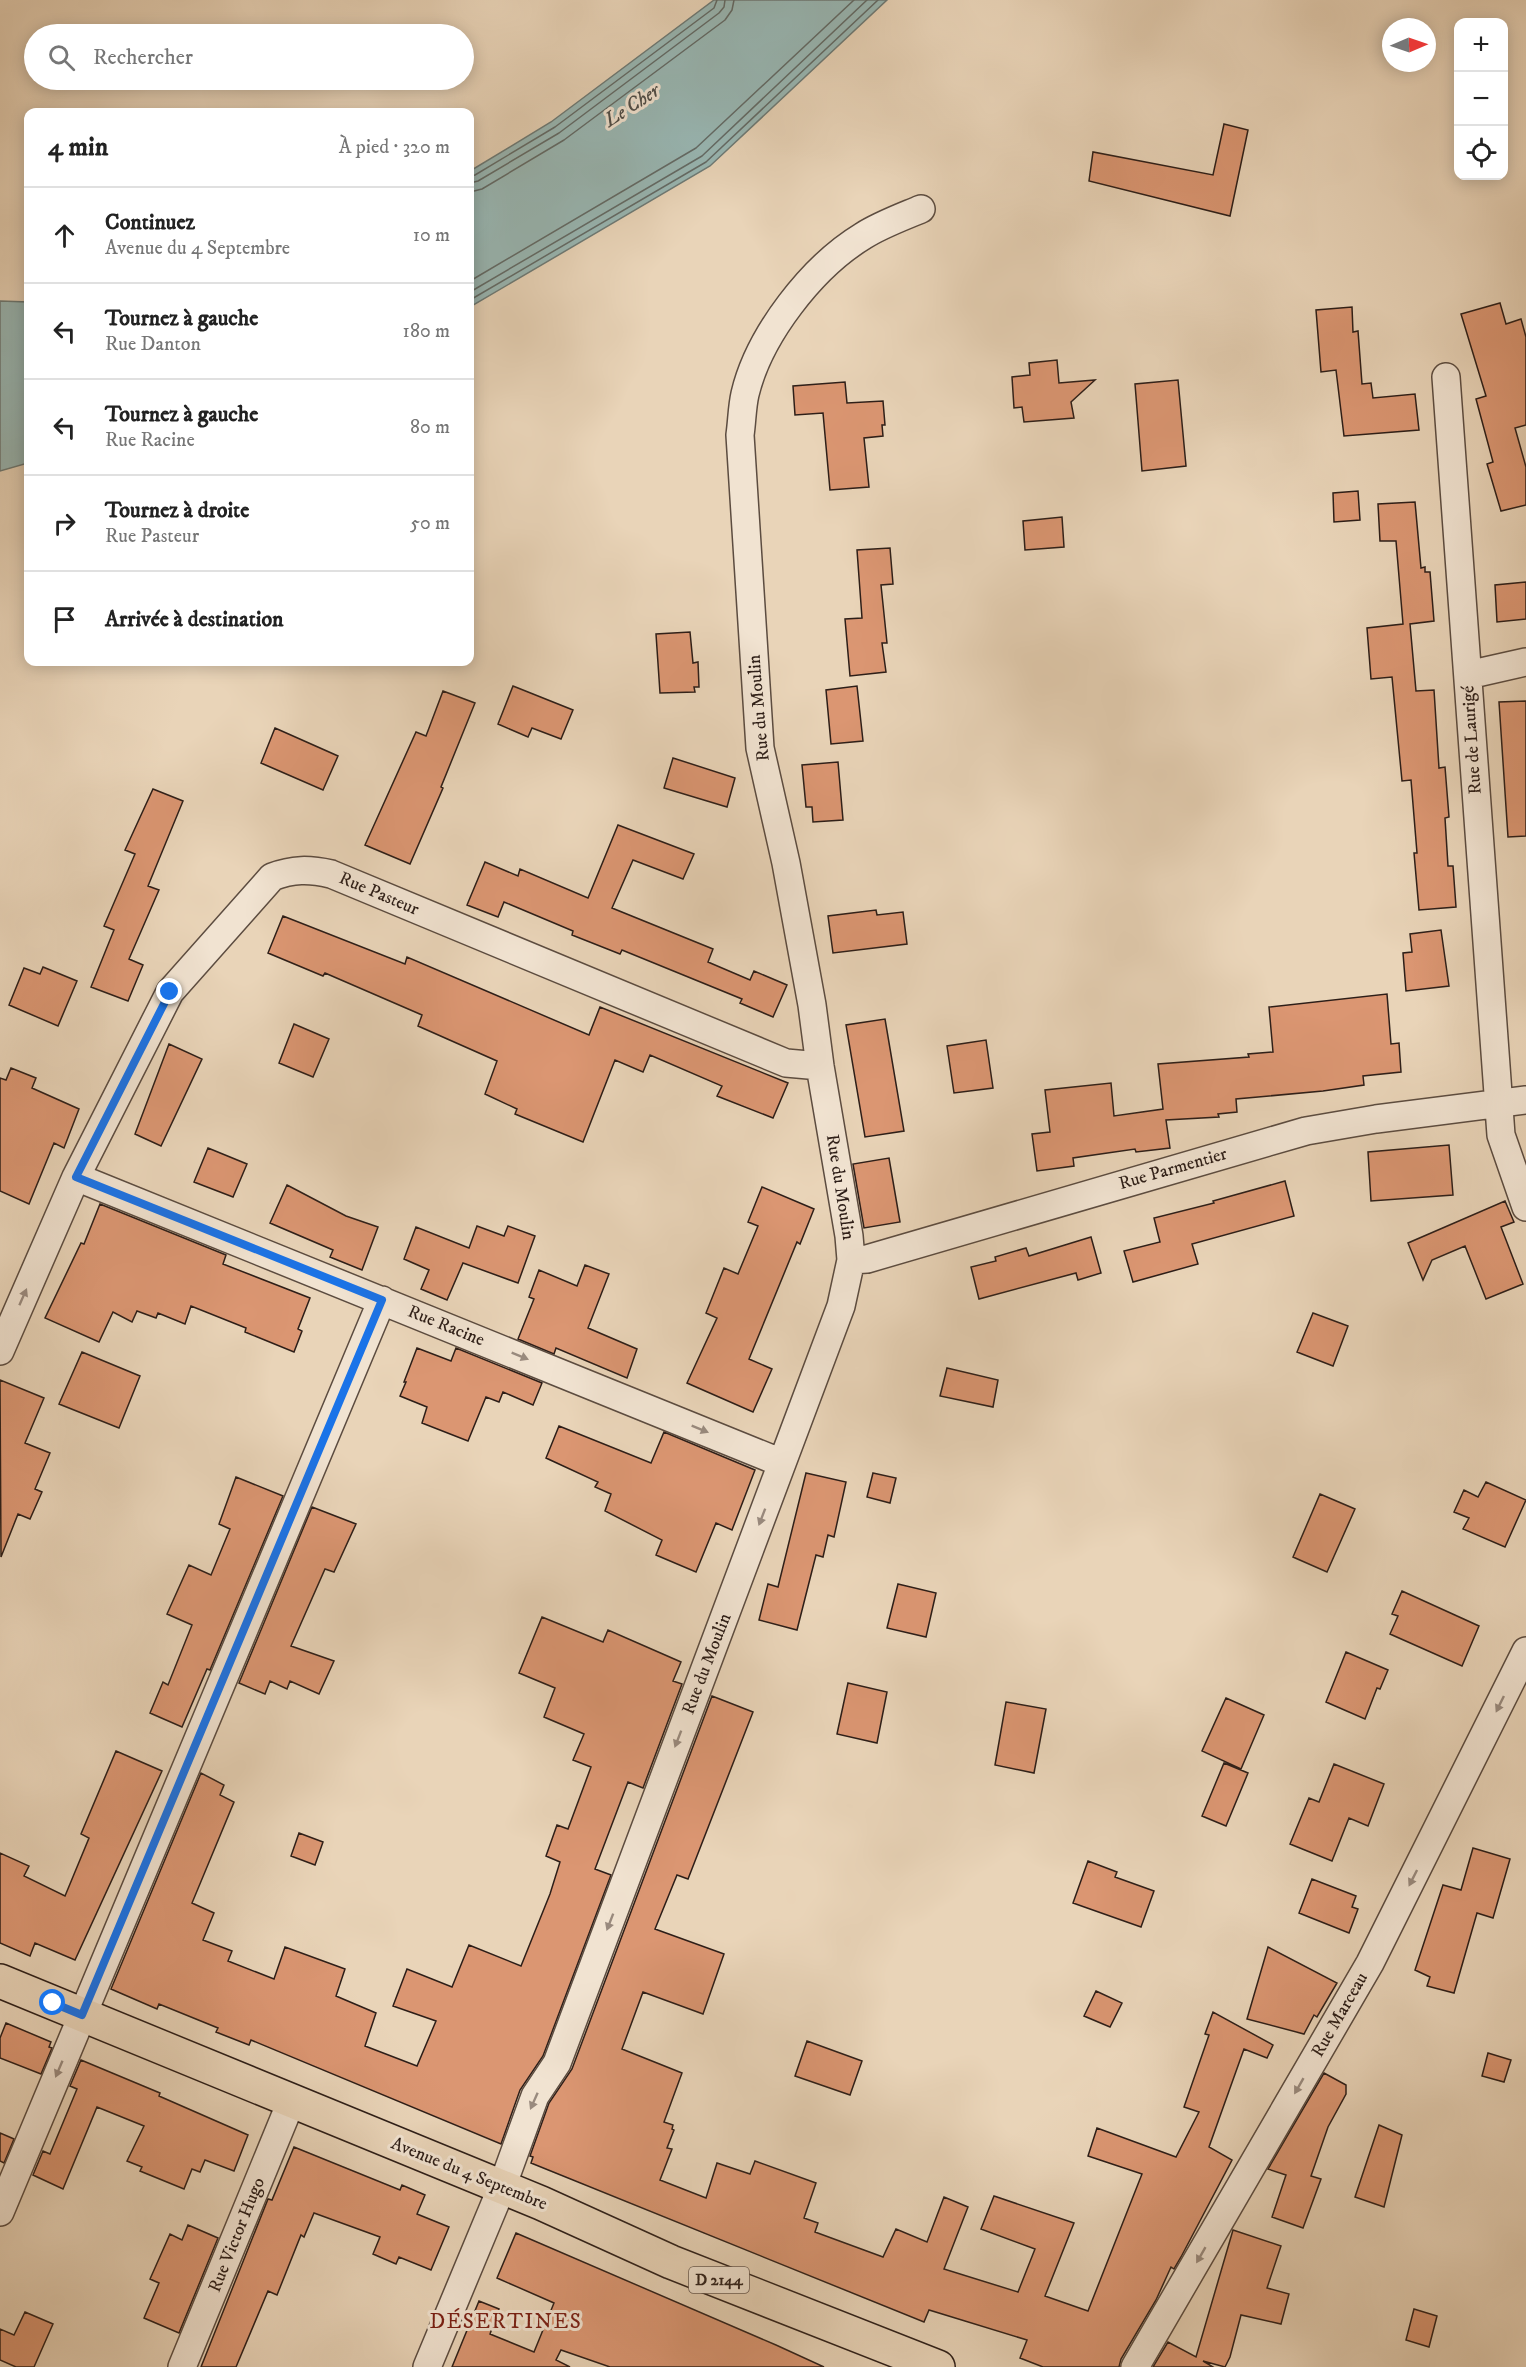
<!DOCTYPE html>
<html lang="fr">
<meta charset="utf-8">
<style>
:root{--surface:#fff;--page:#f6f6f6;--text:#222;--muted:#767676;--line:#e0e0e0}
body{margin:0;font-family:"IM FELL DW Pica",serif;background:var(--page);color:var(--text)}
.controls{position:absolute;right:18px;top:18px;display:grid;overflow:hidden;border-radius:12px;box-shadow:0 3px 15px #0003}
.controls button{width:54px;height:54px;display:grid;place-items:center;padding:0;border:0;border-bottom:2px solid var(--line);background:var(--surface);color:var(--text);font:30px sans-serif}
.compass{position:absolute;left:1382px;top:18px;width:54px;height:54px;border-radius:50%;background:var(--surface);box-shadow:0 3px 15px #0003;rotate:88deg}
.stop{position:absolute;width:18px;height:18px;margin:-14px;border:4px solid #1a73e8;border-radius:50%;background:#fff}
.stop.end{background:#1a73e8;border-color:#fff;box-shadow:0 2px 6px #0008}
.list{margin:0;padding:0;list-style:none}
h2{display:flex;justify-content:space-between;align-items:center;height:78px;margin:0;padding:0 24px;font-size:26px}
h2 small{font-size:20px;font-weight:400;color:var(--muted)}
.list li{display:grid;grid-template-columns:39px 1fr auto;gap:18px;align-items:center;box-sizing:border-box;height:96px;padding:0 24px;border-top:2px solid var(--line)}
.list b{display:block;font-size:22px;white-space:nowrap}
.list p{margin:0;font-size:20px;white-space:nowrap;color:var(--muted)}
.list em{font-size:20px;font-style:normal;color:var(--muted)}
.icon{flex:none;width:33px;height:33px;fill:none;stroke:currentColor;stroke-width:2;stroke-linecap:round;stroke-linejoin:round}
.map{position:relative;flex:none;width:1526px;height:2367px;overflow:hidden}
.search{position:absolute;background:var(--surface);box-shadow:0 3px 15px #0003;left:24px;top:24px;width:450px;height:66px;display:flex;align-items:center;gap:15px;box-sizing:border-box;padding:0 21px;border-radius:33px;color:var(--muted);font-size:22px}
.panel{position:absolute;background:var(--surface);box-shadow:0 3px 15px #0003;left:24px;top:108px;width:450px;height:558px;border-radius:12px}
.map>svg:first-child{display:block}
</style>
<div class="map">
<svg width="1526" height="2367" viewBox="0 0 1526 2367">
<rect width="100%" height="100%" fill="#e9d4b8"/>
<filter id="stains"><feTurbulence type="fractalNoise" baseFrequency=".00333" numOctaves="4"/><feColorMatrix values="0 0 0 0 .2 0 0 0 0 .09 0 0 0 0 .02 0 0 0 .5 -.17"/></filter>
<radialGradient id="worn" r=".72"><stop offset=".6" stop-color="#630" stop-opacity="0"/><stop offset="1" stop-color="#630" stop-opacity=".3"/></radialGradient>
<!-- water -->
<path fill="#98b7b4" stroke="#6d7a76" stroke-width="1.5" d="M 714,0 L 887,0 L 710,166 L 470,307 L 470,171 L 551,122 Z
M 0,301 L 28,302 L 28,463 L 0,471 Z"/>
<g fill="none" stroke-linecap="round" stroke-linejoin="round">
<!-- shore -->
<path stroke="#626a66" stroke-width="1.5" d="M 470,176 L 475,175 L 555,127 L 714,8 L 717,0
M 470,183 L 478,181 L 559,133 L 719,13 L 724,7 L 725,0
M 470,192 L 482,189 L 564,140 L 725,20 L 732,10 L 734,0
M 470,281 L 696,148 L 854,0
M 470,292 L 702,156 L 867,0
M 470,300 L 706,162 L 878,0"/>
</g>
<!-- building -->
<path fill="#db9672" stroke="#2d1e18" stroke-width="1.5" d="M 1224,124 L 1248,130 L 1230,216 L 1089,181 L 1093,152 L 1213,175 Z
M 1500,303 L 1506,324 L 1521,319 L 1526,337 L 1526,425 L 1515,428 L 1526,467 L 1526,505 L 1501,511 L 1487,464 L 1493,462 L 1476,399 L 1486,396 L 1461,314 Z
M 1352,307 L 1353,332 L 1358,331 L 1362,384 L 1371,383 L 1373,398 L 1415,394 L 1419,430 L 1344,436 L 1336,370 L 1321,372 L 1316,310 Z
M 1057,360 L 1059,383 L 1095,380 L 1071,402 L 1074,418 L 1024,422 L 1022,407 L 1014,408 L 1012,377 L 1030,375 L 1029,363 Z
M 1178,380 L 1186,466 L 1142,471 L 1135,384 Z
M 845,382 L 847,403 L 883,401 L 885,425 L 882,425 L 883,436 L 864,438 L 869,487 L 830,490 L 823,413 L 795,415 L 793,386 Z
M 1358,491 L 1360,520 L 1334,522 L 1333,493 Z
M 1415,502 L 1421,568 L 1425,567 L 1425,572 L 1430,572 L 1434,621 L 1410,624 L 1416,691 L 1434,690 L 1439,768 L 1445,767 L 1449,817 L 1445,818 L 1448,866 L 1453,866 L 1456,907 L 1419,910 L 1414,853 L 1417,853 L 1411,780 L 1402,781 L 1392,677 L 1371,679 L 1367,628 L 1403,624 L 1396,541 L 1380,541 L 1378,504 Z
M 1062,517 L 1064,547 L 1025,550 L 1023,521 Z
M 890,548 L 893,584 L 881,585 L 887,643 L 882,643 L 886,672 L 850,676 L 845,619 L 862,618 L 857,550 Z
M 1526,582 L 1526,619 L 1497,622 L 1495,585 Z
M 690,632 L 693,663 L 698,662 L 699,687 L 694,687 L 695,692 L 660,693 L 656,634 Z
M 513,686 L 573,710 L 561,739 L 532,728 L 528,737 L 498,724 Z
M 857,686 L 863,741 L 831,744 L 826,690 Z
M 443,691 L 475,703 L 441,787 L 443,788 L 410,864 L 365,845 L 416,732 L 426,736 Z
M 1526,701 L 1526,836 L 1508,837 L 1499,702 Z
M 275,728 L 338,756 L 323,790 L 261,763 Z
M 673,758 L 735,778 L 727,807 L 664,788 Z
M 838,762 L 843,820 L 813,822 L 812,807 L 806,807 L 802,765 Z
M 153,789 L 183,801 L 148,886 L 159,890 L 129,959 L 143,965 L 128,1001 L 91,987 L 114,930 L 104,926 L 135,854 L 125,850 Z
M 618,825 L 694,854 L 683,879 L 633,860 L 612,908 L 713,949 L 708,962 L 750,980 L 754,971 L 787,985 L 773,1017 L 740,1003 L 742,999 L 622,950 L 620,954 L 572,935 L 573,931 L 504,902 L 498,917 L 467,905 L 485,862 L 518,876 L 520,869 L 588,898 Z
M 876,910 L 877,915 L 903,912 L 907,944 L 833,953 L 828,916 Z
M 283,916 L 405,964 L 407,957 L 589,1035 L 600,1007 L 788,1083 L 773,1118 L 717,1096 L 722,1086 L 650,1055 L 643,1072 L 615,1060 L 583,1142 L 515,1114 L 517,1109 L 485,1094 L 497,1061 L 418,1026 L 422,1015 L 325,973 L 323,976 L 268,953 Z
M 1441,930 L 1449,986 L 1406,991 L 1403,953 L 1412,952 L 1410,934 Z
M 43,967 L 77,981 L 58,1026 L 9,1005 L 24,968 L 40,974 Z
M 1387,994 L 1391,1044 L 1399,1043 L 1401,1072 L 1363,1076 L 1364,1085 L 1323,1091 L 1236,1099 L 1237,1112 L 1218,1114 L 1219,1117 L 1166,1120 L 1170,1148 L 1136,1152 L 1135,1149 L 1073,1158 L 1074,1166 L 1037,1171 L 1032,1134 L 1050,1132 L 1045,1090 L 1111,1083 L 1114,1116 L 1163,1109 L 1158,1064 L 1249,1057 L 1248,1054 L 1273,1052 L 1269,1007 Z
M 885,1019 L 904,1131 L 865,1137 L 846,1025 Z
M 294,1024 L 329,1039 L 313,1077 L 279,1063 Z
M 986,1040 L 993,1088 L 954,1093 L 947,1046 Z
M 169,1044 L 202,1059 L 161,1146 L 135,1134 Z
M 11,1068 L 36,1078 L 32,1088 L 79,1109 L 64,1148 L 54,1143 L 29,1204 L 0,1191 L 0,1078 L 6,1080 Z
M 1449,1145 L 1453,1195 L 1371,1201 L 1368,1152 Z
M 208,1148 L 247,1164 L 233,1197 L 194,1182 Z
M 889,1158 L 900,1222 L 864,1228 L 853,1164 Z
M 1285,1181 L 1294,1216 L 1192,1244 L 1198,1264 L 1133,1282 L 1124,1251 L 1160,1242 L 1154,1218 L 1214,1203 L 1213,1201 Z
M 287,1185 L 346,1216 L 378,1227 L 362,1270 L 330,1257 L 333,1250 L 270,1223 Z
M 762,1187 L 814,1209 L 800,1244 L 797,1242 L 749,1359 L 772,1369 L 753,1412 L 687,1383 L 717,1318 L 706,1313 L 724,1268 L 738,1274 L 758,1226 L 748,1222 Z
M 1505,1201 L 1514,1222 L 1501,1227 L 1523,1284 L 1486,1299 L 1465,1246 L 1432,1260 L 1423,1280 L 1408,1243 Z
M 100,1204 L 226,1255 L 223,1264 L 310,1298 L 298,1329 L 302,1331 L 294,1352 L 245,1332 L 246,1328 L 191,1306 L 185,1324 L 158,1313 L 156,1318 L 137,1311 L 132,1322 L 113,1312 L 99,1342 L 45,1318 L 81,1243 L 84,1244 Z
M 477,1226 L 504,1236 L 508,1226 L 535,1236 L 518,1283 L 463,1263 L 447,1300 L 421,1289 L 429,1270 L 404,1259 L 416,1227 L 469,1248 Z
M 1091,1237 L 1101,1273 L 1078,1280 L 1076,1273 L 979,1299 L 971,1267 L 996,1261 L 995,1257 L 1026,1248 L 1029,1256 Z
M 585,1265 L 609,1274 L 588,1328 L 637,1349 L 627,1378 L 556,1348 L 554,1354 L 518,1339 L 534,1299 L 529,1297 L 539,1270 L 577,1286 Z
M 1313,1313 L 1348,1326 L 1333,1366 L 1297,1352 Z
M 417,1348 L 451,1361 L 456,1348 L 542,1383 L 533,1405 L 503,1392 L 499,1402 L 486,1397 L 468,1441 L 422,1423 L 427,1407 L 400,1396 L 406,1382 L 404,1382 Z
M 82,1352 L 140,1376 L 119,1428 L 59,1404 Z
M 947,1368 L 998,1380 L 993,1407 L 940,1396 Z
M 0,1380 L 44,1398 L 25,1443 L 50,1453 L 35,1489 L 42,1492 L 30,1519 L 18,1514 L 1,1557 Z
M 559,1426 L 651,1463 L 664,1432 L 755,1470 L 732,1530 L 716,1523 L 696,1572 L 656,1555 L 662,1540 L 605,1511 L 611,1494 L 595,1487 L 598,1482 L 546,1458 Z
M 806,1473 L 846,1482 L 834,1537 L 828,1535 L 823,1557 L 816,1555 L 797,1630 L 759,1620 L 768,1584 L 778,1587 Z
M 873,1473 L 896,1478 L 890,1503 L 867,1497 Z
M 236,1477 L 283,1496 L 210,1670 L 207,1669 L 182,1727 L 150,1713 L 163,1682 L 168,1685 L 192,1625 L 167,1614 L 189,1565 L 211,1575 L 230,1529 L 219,1524 Z
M 1486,1482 L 1526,1500 L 1505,1547 L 1463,1529 L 1469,1518 L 1454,1512 L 1464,1490 L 1478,1497 Z
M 1320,1494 L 1355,1509 L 1327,1572 L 1293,1557 Z
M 312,1507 L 356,1524 L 334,1572 L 325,1569 L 291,1646 L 334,1661 L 319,1694 L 290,1681 L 287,1689 L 270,1681 L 265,1694 L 239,1683 Z
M 898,1584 L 936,1593 L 926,1637 L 887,1628 Z
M 1402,1591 L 1479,1626 L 1462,1666 L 1390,1634 L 1398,1616 L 1392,1614 Z
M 542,1617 L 603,1642 L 608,1630 L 681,1662 L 673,1681 L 682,1684 L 643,1788 L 628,1782 L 595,1869 L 611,1875 L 543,2056 L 520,2090 L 501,2144 L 251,2040 L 249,2045 L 216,2032 L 218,2028 L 159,2004 L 157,2009 L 111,1989 L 201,1773 L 224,1785 L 220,1795 L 234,1802 L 192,1903 L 214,1913 L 203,1940 L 232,1951 L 228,1961 L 274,1979 L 285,1947 L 345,1969 L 336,1996 L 376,2013 L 365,2046 L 417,2066 L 436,2021 L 393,2006 L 407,1969 L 452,1987 L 469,1945 L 521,1966 L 550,1894 L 560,1862 L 546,1856 L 557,1825 L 568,1829 L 591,1767 L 573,1760 L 584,1734 L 544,1717 L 555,1688 L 519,1673 Z
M 1346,1652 L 1388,1670 L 1380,1689 L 1377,1688 L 1365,1719 L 1326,1702 Z
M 848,1683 L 887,1692 L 877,1743 L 837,1734 Z
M 712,1696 L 753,1712 L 688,1879 L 677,1875 L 655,1929 L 724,1954 L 703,2014 L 643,1992 L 622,2049 L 682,2073 L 664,2122 L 673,2125 L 672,2129 L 674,2130 L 667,2148 L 672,2149 L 660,2180 L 706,2198 L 717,2163 L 750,2174 L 755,2161 L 816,2183 L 804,2218 L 818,2223 L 815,2232 L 883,2257 L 896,2229 L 927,2242 L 944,2197 L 968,2207 L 944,2269 L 1018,2292 L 1035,2249 L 981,2229 L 994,2196 L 1074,2223 L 1045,2296 L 1088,2311 L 1142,2174 L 1088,2156 L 1097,2128 L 1176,2157 L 1199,2112 L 1184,2107 L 1209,2035 L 1205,2034 L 1213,2012 L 1273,2045 L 1267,2058 L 1244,2049 L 1209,2147 L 1232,2160 L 1181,2257 L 1174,2269 L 1171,2267 L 1156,2300 L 1121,2359 L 1119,2367 L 1043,2367 L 1020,2358 L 1027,2340 L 929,2310 L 924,2322 L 531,2163 L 533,2157 L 530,2156 L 549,2103 L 572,2069 Z
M 1226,1698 L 1264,1715 L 1241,1769 L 1202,1751 Z
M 1006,1702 L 1046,1709 L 1034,1773 L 995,1765 Z
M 116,1751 L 162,1771 L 75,1960 L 35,1943 L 30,1956 L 0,1943 L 0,1853 L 29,1866 L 24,1876 L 65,1896 L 89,1838 L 81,1834 Z
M 1224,1763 L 1248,1773 L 1226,1826 L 1202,1816 Z
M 1334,1764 L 1384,1784 L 1368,1826 L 1349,1818 L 1332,1861 L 1290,1844 L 1309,1798 L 1319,1802 Z
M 299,1833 L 323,1842 L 315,1865 L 291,1856 Z
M 1473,1848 L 1510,1859 L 1493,1918 L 1477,1913 L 1454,1993 L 1427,1986 L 1430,1977 L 1415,1970 L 1443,1885 L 1461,1890 Z
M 1088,1861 L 1117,1872 L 1115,1877 L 1154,1891 L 1141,1927 L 1073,1903 Z
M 1312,1879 L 1356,1896 L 1352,1907 L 1358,1909 L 1349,1933 L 1299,1913 Z
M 1268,1947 L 1337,1983 L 1317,2017 L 1314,2015 L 1304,2034 L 1247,2019 Z
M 1096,1991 L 1122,2003 L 1110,2027 L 1084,2016 Z
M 6,2023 L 51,2042 L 49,2047 L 52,2048 L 41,2074 L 0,2058 L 0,2038 Z
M 807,2041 L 862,2061 L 850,2095 L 795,2076 Z
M 1488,2053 L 1511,2060 L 1504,2082 L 1482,2076 Z
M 81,2060 L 160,2093 L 159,2096 L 248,2135 L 234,2171 L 205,2160 L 200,2172 L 192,2169 L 184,2189 L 140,2171 L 142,2167 L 127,2161 L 144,2126 L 97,2107 L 63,2189 L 33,2175 L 43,2151 L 50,2154 L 77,2089 L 70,2086 Z
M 1324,2073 L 1346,2085 L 1346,2094 L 1328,2127 L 1311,2176 L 1321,2179 L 1303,2228 L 1272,2217 L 1286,2175 L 1268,2169 Z
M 1379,2125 L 1402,2135 L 1384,2207 L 1355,2197 Z
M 0,2133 L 14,2139 L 4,2163 L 0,2161 Z
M 294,2147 L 400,2190 L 402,2185 L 425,2195 L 417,2214 L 449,2227 L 431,2270 L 399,2257 L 396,2264 L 373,2254 L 380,2237 L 314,2213 L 304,2237 L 301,2235 L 277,2295 L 268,2291 L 236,2367 L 201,2367 L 268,2199 L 272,2200 Z
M 188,2225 L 218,2238 L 179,2333 L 144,2318 L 159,2283 L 150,2279 L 170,2234 L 182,2240 Z
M 1233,2230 L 1281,2246 L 1267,2288 L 1289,2294 L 1281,2324 L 1241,2315 L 1230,2357 L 1225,2367 L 1203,2361 L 1213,2367 L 1153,2367 L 1168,2342 L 1196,2357 Z
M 516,2233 L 776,2345 L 824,2367 L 610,2367 L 561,2350 L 556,2360 L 570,2367 L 452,2367 L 479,2301 L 499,2309 L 490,2334 L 534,2352 L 554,2303 L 497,2278 Z
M 1414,2309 L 1437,2316 L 1429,2347 L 1406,2340 Z
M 25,2312 L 53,2324 L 34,2367 L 16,2367 L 0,2360 L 0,2329 L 14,2335 Z"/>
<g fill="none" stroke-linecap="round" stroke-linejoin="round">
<!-- minor casing -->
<g stroke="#5c4c40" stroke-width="30">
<path id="minor" d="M 1446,377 L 1501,1135 L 1526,1207
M 1468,675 L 1526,662
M 76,1177 L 782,1463
M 851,1260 L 867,1259 L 1306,1131 L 1376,1119 L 1526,1100
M 0,1351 L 76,1177 L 170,992 L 272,877 C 293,869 309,869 331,874 L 786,1063 L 820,1066
M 0,2212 L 382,1300
M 182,2367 L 291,2102
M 427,2367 L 502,2187 L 535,2096 L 557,2063 L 841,1306 L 851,1260 L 849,1236 L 820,1066 L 812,1005 L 786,863 L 760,748 L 740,435 C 742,421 742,407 745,394 C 759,335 812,267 863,236 C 880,225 902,217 921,209
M 1135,2367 L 1370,1963 L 1526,1651"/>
</g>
<!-- primary casing -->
<g stroke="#2d1e18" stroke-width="36">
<path id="primary" d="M 0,1981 L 541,2203 L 671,2262 L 938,2367"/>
</g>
<!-- minor -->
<use href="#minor" stroke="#f1e3d1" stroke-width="27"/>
<!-- primary -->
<use href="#primary" stroke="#e9d4b8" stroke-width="33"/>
</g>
<!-- one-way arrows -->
<defs><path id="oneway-solid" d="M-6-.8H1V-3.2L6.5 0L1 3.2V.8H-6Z" transform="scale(1.5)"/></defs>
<g fill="#998a7e">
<use href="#oneway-solid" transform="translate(23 1297) rotate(-66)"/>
<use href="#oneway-solid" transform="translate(520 1356) rotate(22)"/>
<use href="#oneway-solid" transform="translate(700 1429) rotate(22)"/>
<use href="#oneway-solid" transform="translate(762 1517) rotate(111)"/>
<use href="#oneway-solid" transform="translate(1500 1704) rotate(116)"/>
<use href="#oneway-solid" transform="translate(678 1739) rotate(111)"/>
<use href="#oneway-solid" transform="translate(1413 1878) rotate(117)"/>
<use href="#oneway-solid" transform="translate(610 1922) rotate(111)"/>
<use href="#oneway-solid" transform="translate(59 2069) rotate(113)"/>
<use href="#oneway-solid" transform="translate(1299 2086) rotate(120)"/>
<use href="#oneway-solid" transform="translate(534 2101) rotate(114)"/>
<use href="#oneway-solid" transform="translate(1201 2255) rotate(120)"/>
</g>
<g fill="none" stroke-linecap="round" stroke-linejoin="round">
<!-- route -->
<path stroke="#1a73e8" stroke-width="8" d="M 53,2003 L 82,2015 L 382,1300 L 76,1177 L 170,992"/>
</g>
<g text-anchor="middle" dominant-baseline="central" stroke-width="6" stroke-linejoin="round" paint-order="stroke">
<!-- shield labels -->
<rect fill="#f1e3d1" stroke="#685950" stroke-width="1.5" x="689" y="2267" width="60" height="26" rx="4.5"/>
<g font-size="16" font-weight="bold" fill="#2d1e18">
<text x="719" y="2280">D 2144</text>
</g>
<!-- street labels -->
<g font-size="18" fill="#2d1e18" stroke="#f1e3d1">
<text transform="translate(759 708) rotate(-95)">Rue du Moulin</text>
<text transform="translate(1472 740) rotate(-94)">Rue de Laurigé</text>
<text transform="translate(379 894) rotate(23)">Rue Pasteur</text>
<text transform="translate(1173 1169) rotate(-16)">Rue Parmentier</text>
<text transform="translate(840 1187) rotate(81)">Rue du Moulin</text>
<text transform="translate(446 1326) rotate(22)">Rue Racine</text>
<text transform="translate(707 1664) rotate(-69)">Rue du Moulin</text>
<text transform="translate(1340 2015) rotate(-60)">Rue Marceau</text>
<text transform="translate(469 2174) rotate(22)">Avenue du 4 Septembre</text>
<text transform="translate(237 2235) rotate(-68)">Rue Victor Hugo</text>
</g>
<!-- water labels -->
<g font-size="20" font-style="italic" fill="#4d4c47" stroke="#f1e3d1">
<text transform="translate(632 106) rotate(-33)">Le Cher</text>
</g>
<!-- quarter labels -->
<g font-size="21" letter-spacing="1.5" fill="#7a1f14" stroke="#f1e3d1">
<text x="506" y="2322">DÉSERTINES</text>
</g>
</g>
<rect width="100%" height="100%" filter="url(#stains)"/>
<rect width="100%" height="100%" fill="url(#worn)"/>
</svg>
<div class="controls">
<button>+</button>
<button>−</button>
<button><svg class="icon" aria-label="locate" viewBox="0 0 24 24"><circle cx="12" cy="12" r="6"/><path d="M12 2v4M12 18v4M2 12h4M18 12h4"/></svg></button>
</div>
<svg class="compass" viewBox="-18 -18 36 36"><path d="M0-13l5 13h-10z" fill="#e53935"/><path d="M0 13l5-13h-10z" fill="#767676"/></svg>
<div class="stop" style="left:53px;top:2003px"></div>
<div class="stop end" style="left:170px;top:992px"></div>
<div class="search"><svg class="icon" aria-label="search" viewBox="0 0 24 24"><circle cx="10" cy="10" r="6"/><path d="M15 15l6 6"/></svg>Rechercher</div>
<section class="panel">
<h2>4 min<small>À pied · 320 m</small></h2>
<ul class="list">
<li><svg class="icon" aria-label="ahead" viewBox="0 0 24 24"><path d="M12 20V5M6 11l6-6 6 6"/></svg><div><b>Continuez</b><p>Avenue du 4 Septembre</p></div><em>10 m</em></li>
<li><svg class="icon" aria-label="left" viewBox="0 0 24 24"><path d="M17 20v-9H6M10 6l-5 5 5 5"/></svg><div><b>Tournez à gauche</b><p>Rue Danton</p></div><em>180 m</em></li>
<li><svg class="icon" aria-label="left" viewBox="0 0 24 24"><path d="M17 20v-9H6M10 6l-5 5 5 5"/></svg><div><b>Tournez à gauche</b><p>Rue Racine</p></div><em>80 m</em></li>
<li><svg class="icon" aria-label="right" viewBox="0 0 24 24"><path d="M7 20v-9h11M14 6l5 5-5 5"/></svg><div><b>Tournez à droite</b><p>Rue Pasteur</p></div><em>50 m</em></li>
<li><svg class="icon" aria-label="arrive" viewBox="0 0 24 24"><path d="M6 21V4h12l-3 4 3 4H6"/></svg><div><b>Arrivée à destination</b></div></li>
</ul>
</section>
</div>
